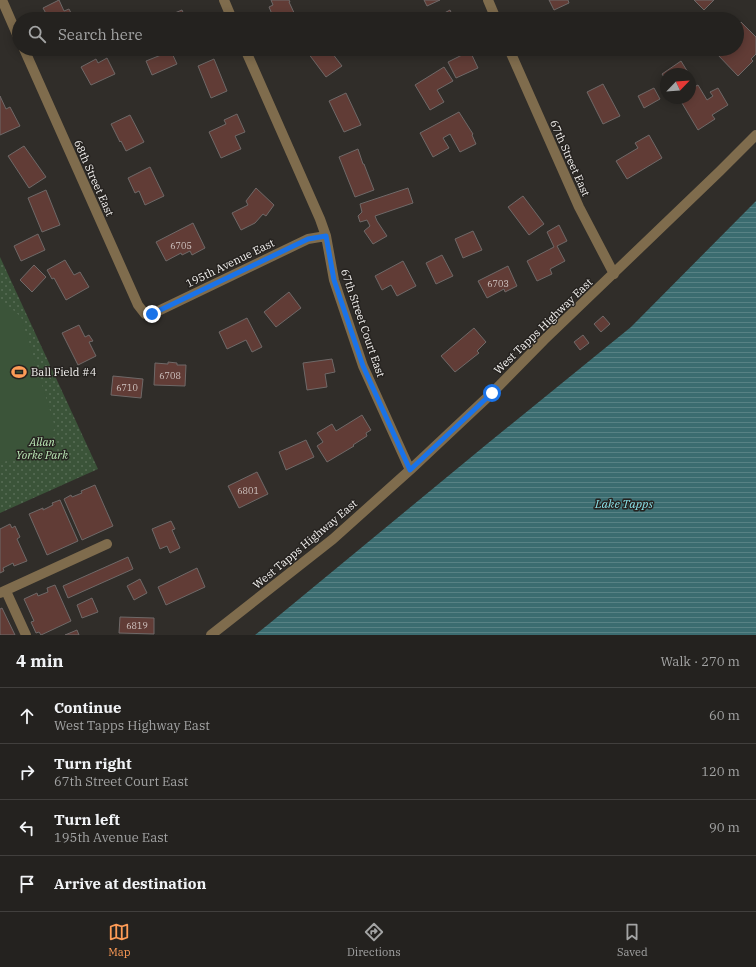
<!DOCTYPE html>
<meta charset="utf-8">
<style>
:root{--surface:#24221f;--page:#2c2a28;--text:#f1f3f6;--muted:#a3a4a4;--line:#413f3d;--accent:#fe9c57}
body{margin:0;font-family:"IBM Plex Serif",serif;background:var(--page);color:var(--text)}
.compass{position:absolute;left:660px;top:68px;width:36px;height:36px;border-radius:50%;background:var(--surface);box-shadow:0 2px 10px #0003;rotate:65deg}
.stop{position:absolute;width:12px;height:12px;margin:-9px;border:3px solid #1a73e8;border-radius:50%;background:#fff}
.stop.end{background:#1a73e8;border-color:#fff;box-shadow:0 1px 4px #0008}
.list{margin:0;padding:0;list-style:none}
h2{display:flex;justify-content:space-between;align-items:center;height:52px;margin:0;padding:0 16px;font-size:17px}
h2 small{font-size:13px;font-weight:400;color:var(--muted)}
.list li{display:grid;grid-template-columns:26px 1fr auto;gap:12px;align-items:center;box-sizing:border-box;height:56px;padding:0 16px;border-top:1px solid var(--line)}
.list b{display:block;font-size:15px;white-space:nowrap}
.list p{margin:0;font-size:13px;white-space:nowrap;color:var(--muted)}
.list em{font-size:13px;font-style:normal;color:var(--muted)}
.icon{flex:none;width:22px;height:22px;fill:none;stroke:currentColor;stroke-width:2;stroke-linecap:round;stroke-linejoin:round}
.map{position:relative;flex:none;width:756px;height:635px;overflow:hidden}
.search{position:absolute;background:var(--surface);box-shadow:0 2px 10px #0003;left:12px;right:12px;top:12px;height:44px;display:flex;align-items:center;gap:10px;box-sizing:border-box;padding:0 14px;border-radius:22px;color:var(--muted);font-size:15px}
.sheet{height:276px;background:var(--surface)}
nav{display:flex;justify-content:space-around;align-items:center;box-sizing:border-box;height:56px;border-top:1px solid var(--line);background:var(--surface);font-size:11px;color:var(--muted)}
nav a{display:grid;justify-items:center;gap:2px}
nav .on{color:var(--accent)}
.map>svg:first-child{display:block}
</style>
<div class="map">
<svg width="756" height="635" viewBox="0 0 756 635">
<defs>
<pattern id="park-dots" width="8" height="8" patternUnits="userSpaceOnUse"><rect width="8" height="8" fill="#3b5439"/><path d="M2 2h.1M6 6h.1" fill="none" stroke="#586d56" stroke-width="1.8" stroke-linecap="round"/></pattern>
<pattern id="water-rules" width="6" height="5" patternUnits="userSpaceOnUse"><rect width="6" height="5" fill="#3b6c70"/><path d="M0 2.5h6" fill="none" stroke="#588285"/></pattern>
</defs>
<rect width="100%" height="100%" fill="#302d29"/>
<!-- park -->
<path fill="url(#park-dots)" d="M 0,257 L 98,469 L 0,513 Z"/>
<!-- pitch -->
<path fill="#3b5439" d="M 0,299 L 6,304 L 21,317 L 55,427 L 45,449 L 0,463 Z"/>
<!-- water -->
<path fill="url(#water-rules)" d="M 756,201 L 756,635 L 255,635 L 270,623 L 487,444 L 631,327 Z"/>
<!-- building -->
<path fill="#613c36" stroke="#6f6968" d="M 59,0 L 64,11 L 69,9 L 74,19 L 49,19 L 43,8 Z
M 271,0 L 289,0 L 290,2 L 289,2 L 297,19 L 274,19 L 269,7 L 273,5 Z
M 424,0 L 440,0 L 427,6 Z
M 549,0 L 568,0 L 569,3 L 554,10 Z
M 694,0 L 714,0 L 704,10 Z
M 182,10 L 186,19 L 160,19 Z
M 450,10 L 454,19 L 436,19 L 435,18 Z
M 741,22 L 756,37 L 756,54 L 751,59 L 753,61 L 738,76 L 717,54 L 722,49 L 737,49 L 737,26 Z
M 173,49 L 191,49 L 175,55 Z
M 305,49 L 329,49 L 342,66 L 326,77 Z
M 171,51 L 177,64 L 152,75 L 146,61 Z
M 470,51 L 478,68 L 456,78 L 448,62 Z
M 107,58 L 115,74 L 91,85 L 81,67 L 96,59 L 98,63 Z
M 214,59 L 227,91 L 211,98 L 198,66 Z
M 681,61 L 689,74 L 666,74 L 666,80 L 662,74 Z
M 444,67 L 453,81 L 437,90 L 444,102 L 430,110 L 415,85 Z
M 603,84 L 620,116 L 603,124 L 587,92 Z
M 698,85 L 707,100 L 713,96 L 710,92 L 718,88 L 728,105 L 712,115 L 715,119 L 698,130 L 679,98 L 690,98 L 690,89 Z
M 654,88 L 660,99 L 644,108 L 638,96 Z
M 346,93 L 361,125 L 344,132 L 329,101 Z
M 0,96 L 6,109 L 10,107 L 20,126 L 0,135 Z
M 459,112 L 473,134 L 472,135 L 476,144 L 460,152 L 450,134 L 443,138 L 449,148 L 433,157 L 420,133 Z
M 237,114 L 245,132 L 235,136 L 241,149 L 221,158 L 209,132 L 226,124 L 224,120 Z
M 130,115 L 144,142 L 126,151 L 121,141 L 120,142 L 111,124 Z
M 649,135 L 662,158 L 627,179 L 616,161 L 638,148 L 635,143 Z
M 24,146 L 46,177 L 29,188 L 8,156 Z
M 358,149 L 363,164 L 364,164 L 374,190 L 355,197 L 339,157 Z
M 150,167 L 164,196 L 145,205 L 139,191 L 135,193 L 128,178 Z
M 256,188 L 274,205 L 266,216 L 263,214 L 255,223 L 241,230 L 232,213 L 248,205 L 246,201 Z
M 408,188 L 413,203 L 375,216 L 377,221 L 387,236 L 373,244 L 364,231 L 370,226 L 367,220 L 360,222 L 358,216 L 362,212 L 360,204 Z
M 46,190 L 60,225 L 42,232 L 28,198 Z
M 523,196 L 544,224 L 529,235 L 508,207 Z
M 193,223 L 205,248 L 192,255 L 190,251 L 182,255 L 181,253 L 166,261 L 156,242 Z
M 559,225 L 567,241 L 557,246 L 565,261 L 550,269 L 552,274 L 537,281 L 527,261 L 554,247 L 547,232 Z
M 473,231 L 482,250 L 463,258 L 455,239 Z
M 38,234 L 45,250 L 21,261 L 14,246 Z
M 442,255 L 453,276 L 436,284 L 426,263 Z
M 65,260 L 74,275 L 80,272 L 89,287 L 66,300 L 54,278 L 52,279 L 47,270 Z
M 403,261 L 416,286 L 397,296 L 391,285 L 382,290 L 375,276 Z
M 34,265 L 46,277 L 32,292 L 20,280 Z
M 508,266 L 517,286 L 505,292 L 504,289 L 487,298 L 478,281 Z
M 289,292 L 301,308 L 276,327 L 264,312 Z
M 603,316 L 610,324 L 601,332 L 594,324 Z
M 247,318 L 262,347 L 252,352 L 246,340 L 227,349 L 219,332 Z
M 79,325 L 85,337 L 89,335 L 93,341 L 89,342 L 96,356 L 78,365 L 62,333 Z
M 474,328 L 486,342 L 477,351 L 479,353 L 455,372 L 441,356 Z
M 583,335 L 589,343 L 580,350 L 574,342 Z
M 332,359 L 335,372 L 325,374 L 327,387 L 307,390 L 303,363 Z
M 168,362 L 177,363 L 177,365 L 186,365 L 185,386 L 154,385 L 155,363 L 168,364 Z
M 113,376 L 143,379 L 141,398 L 111,395 Z
M 362,415 L 371,430 L 366,433 L 367,436 L 353,445 L 354,446 L 327,462 L 317,446 L 323,442 L 317,433 L 332,424 L 336,431 Z
M 306,440 L 314,457 L 286,470 L 279,452 Z
M 257,472 L 268,494 L 239,508 L 228,486 Z
M 95,485 L 113,526 L 82,540 L 64,499 L 71,495 L 72,497 L 82,493 L 81,491 Z
M 60,500 L 78,541 L 47,555 L 29,514 L 43,508 L 43,510 L 53,505 L 52,503 Z
M 171,521 L 175,529 L 172,530 L 180,548 L 170,553 L 167,546 L 160,549 L 152,529 Z
M 10,524 L 12,528 L 15,526 L 20,537 L 17,539 L 27,561 L 14,566 L 13,563 L 3,568 L 4,571 L 0,573 L 0,529 Z
M 128,557 L 133,569 L 68,598 L 63,586 Z
M 197,568 L 205,587 L 166,605 L 158,587 Z
M 140,579 L 147,593 L 134,600 L 127,586 Z
M 55,585 L 71,621 L 41,635 L 39,632 L 36,633 L 31,622 L 34,621 L 24,599 L 37,593 L 38,596 L 48,592 L 47,588 Z
M 92,598 L 98,612 L 82,618 L 77,605 Z
M 2,608 L 15,635 L 0,635 L 0,609 Z
M 120,617 L 154,618 L 154,634 L 119,633 Z
M 77,630 L 79,635 L 65,635 Z"/>
<g fill="none" stroke-linecap="round" stroke-linejoin="round">
<!-- minor -->
<path stroke="#7f6c4d" stroke-width="10" d="M 2,0 L 19,39
M 224,0 L 232,19
M 488,0 L 496,19
M 24,49 L 138,305 L 145,314 L 152,314 L 308,239 L 326,236
M 245,49 L 320,219 L 326,236 L 334,280 L 339,295 L 363,366 L 410,470
M 509,49 L 579,207 L 614,274
M 6,591 L 26,635
M 0,593 L 107,544
M 211,635 L 333,539 L 410,470 L 492,393 L 544,340 L 720,171 L 756,135"/>
</g>
<g fill="none" stroke-linecap="round" stroke-linejoin="round">
<!-- route -->
<path stroke="#1a73e8" stroke-width="5" d="M 152,314 L 308,239 L 326,236 L 334,280 L 363,366 L 410,470 L 492,393"/>
</g>
<!-- icons -->
<defs>
<g id="stadium-bare" transform="scale(1.2)"><path d="M0-5a6.5 5 0 1 0 0 10a6.5 5 0 1 0 0-10ZM-3.5-1.8h7v3.6h-7Z" fill="#fe9c57" stroke="#262320" stroke-width="2.5" paint-order="stroke"/></g>
</defs>
<g fill-rule="evenodd">
<use href="#stadium-bare" x="19" y="372"/>
</g>
<g text-anchor="middle" dominant-baseline="central" stroke-width="3" stroke-linejoin="round" paint-order="stroke">
<!-- number labels -->
<g font-size="9" fill="#d1c6c3">
<text x="181" y="245">6705</text>
<text x="498" y="283">6703</text>
<text x="170" y="375">6708</text>
<text x="127" y="387">6710</text>
<text x="248" y="490">6801</text>
<text x="137" y="625">6819</text>
</g>
<!-- street labels -->
<g font-size="11" fill="#f6f4f2" stroke="#262320">
<text transform="translate(570 158) rotate(66)">67th Street East</text>
<text transform="translate(94 178) rotate(66)">68th Street East</text>
<text transform="translate(230 263) rotate(-26)">195th Avenue East</text>
<text transform="translate(363 323) rotate(71)">67th Street Court East</text>
<text transform="translate(543 326) rotate(-44)">West Tapps Highway East</text>
<text transform="translate(305 544) rotate(-40)">West Tapps Highway East</text>
</g>
<!-- poi labels -->
<g font-size="11" fill="#f6f4f2" stroke="#262320" text-anchor="start">
<text x="31" y="372">Ball Field #4</text>
</g>
<!-- park labels -->
<g font-size="11" font-style="italic" fill="#bdebb8" stroke="#262320">
<text x="42" y="442">Allan<tspan x="42" dy="13">Yorke Park</tspan></text>
</g>
<!-- water labels -->
<g font-size="12" font-style="italic" fill="#8ae0e7" stroke="#262320">
<text x="624" y="503">Lake Tapps</text>
</g>
</g>
</svg>
<svg class="compass" viewBox="-18 -18 36 36"><path d="M0-13l5 13h-10z" fill="#e53935"/><path d="M0 13l5-13h-10z" fill="#a3a4a4"/></svg>
<div class="stop" style="left:492px;top:393px"></div>
<div class="stop end" style="left:152px;top:314px"></div>
<div class="search"><svg class="icon" aria-label="search" viewBox="0 0 24 24"><circle cx="10" cy="10" r="6"/><path d="M15 15l6 6"/></svg>Search here</div>
</div>
<section class="sheet">
<h2>4 min<small>Walk · 270 m</small></h2>
<ul class="list">
<li><svg class="icon" aria-label="ahead" viewBox="0 0 24 24"><path d="M12 20V5M6 11l6-6 6 6"/></svg><div><b>Continue</b><p>West Tapps Highway East</p></div><em>60 m</em></li>
<li><svg class="icon" aria-label="right" viewBox="0 0 24 24"><path d="M7 20v-9h11M14 6l5 5-5 5"/></svg><div><b>Turn right</b><p>67th Street Court East</p></div><em>120 m</em></li>
<li><svg class="icon" aria-label="left" viewBox="0 0 24 24"><path d="M17 20v-9H6M10 6l-5 5 5 5"/></svg><div><b>Turn left</b><p>195th Avenue East</p></div><em>90 m</em></li>
<li><svg class="icon" aria-label="arrive" viewBox="0 0 24 24"><path d="M6 21V4h12l-3 4 3 4H6"/></svg><div><b>Arrive at destination</b></div></li>
</ul>
</section>
<nav>
<a class="on"><svg class="icon" aria-label="map" viewBox="0 0 24 24"><path d="M3 6l6-2 6 2 6-2v14l-6 2-6-2-6 2zM9 4v14M15 6v14"/></svg>Map</a>
<a><svg class="icon" aria-label="directions" viewBox="0 0 24 24"><path d="M12 3l9 9-9 9-9-9zM9 14v-3h6M13 9l2 2-2 2"/></svg>Directions</a>
<a><svg class="icon" aria-label="saved" viewBox="0 0 24 24"><path d="M7 4h10v16l-5-4-5 4z"/></svg>Saved</a>
</nav>
